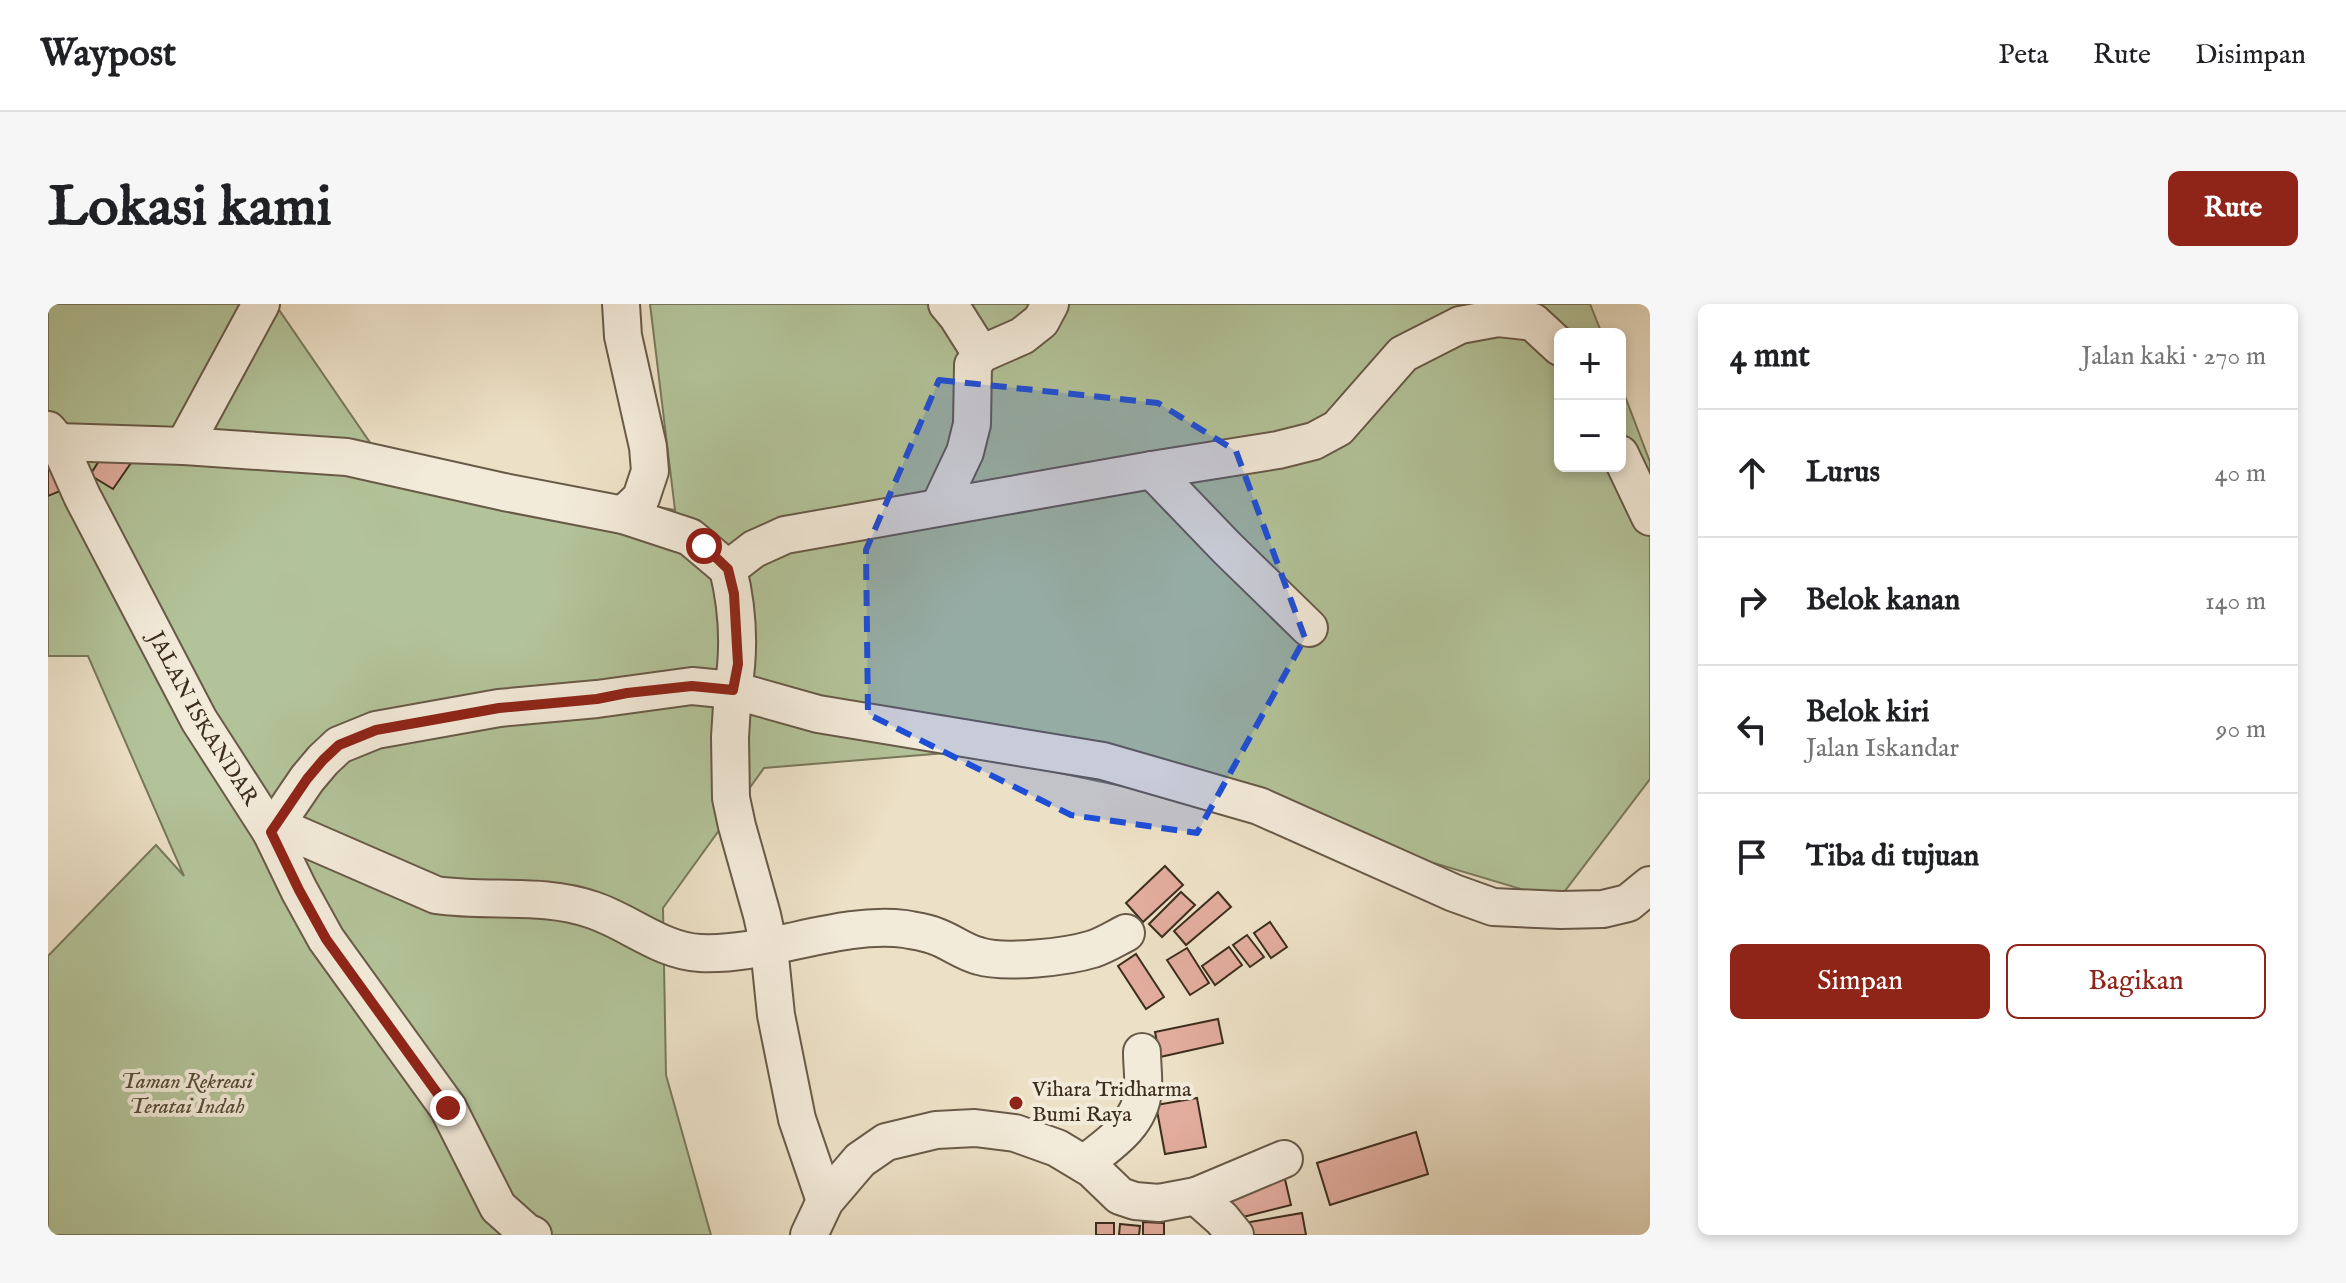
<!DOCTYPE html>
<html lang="id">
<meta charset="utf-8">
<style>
:root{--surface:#fff;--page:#f6f6f6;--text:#202124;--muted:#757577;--line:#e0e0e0;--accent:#8f2418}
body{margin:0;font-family:"IM FELL English",serif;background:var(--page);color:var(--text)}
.controls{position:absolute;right:24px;top:24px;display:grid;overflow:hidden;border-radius:12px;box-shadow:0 4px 12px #0003}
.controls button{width:72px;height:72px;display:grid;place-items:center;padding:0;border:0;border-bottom:2px solid var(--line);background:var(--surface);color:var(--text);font:40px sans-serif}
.stop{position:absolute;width:24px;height:24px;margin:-18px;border:6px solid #8f2418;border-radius:50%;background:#fff}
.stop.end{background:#8f2418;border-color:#fff;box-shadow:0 2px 8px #0008}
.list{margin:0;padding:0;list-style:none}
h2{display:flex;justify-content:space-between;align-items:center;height:104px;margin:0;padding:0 32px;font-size:34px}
h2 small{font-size:26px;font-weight:400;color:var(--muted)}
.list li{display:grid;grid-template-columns:52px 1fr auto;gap:24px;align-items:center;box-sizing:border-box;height:128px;padding:0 32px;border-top:2px solid var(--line)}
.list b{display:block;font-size:30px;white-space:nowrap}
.list p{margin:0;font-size:26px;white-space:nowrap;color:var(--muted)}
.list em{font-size:26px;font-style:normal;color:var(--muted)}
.actions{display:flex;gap:16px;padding:24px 32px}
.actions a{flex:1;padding:18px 0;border:2px solid var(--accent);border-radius:12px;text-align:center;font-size:28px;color:var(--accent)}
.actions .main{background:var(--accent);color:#fff}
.icon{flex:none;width:44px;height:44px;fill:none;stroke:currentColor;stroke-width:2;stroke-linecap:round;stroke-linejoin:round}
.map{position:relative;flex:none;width:1602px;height:931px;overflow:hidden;border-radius:12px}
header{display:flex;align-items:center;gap:48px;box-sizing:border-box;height:112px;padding:0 40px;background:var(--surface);border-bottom:2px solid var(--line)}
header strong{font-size:38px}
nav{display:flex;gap:44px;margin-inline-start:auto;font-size:28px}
.intro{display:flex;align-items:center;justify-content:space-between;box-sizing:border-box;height:192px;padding:0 48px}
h1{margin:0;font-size:56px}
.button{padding:20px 36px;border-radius:12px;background:var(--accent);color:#fff;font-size:28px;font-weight:700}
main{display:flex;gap:48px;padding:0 48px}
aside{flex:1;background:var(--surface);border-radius:12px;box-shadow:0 4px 12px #0003}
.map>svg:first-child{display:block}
</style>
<header>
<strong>Waypost</strong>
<nav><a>Peta</a><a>Rute</a><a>Disimpan</a></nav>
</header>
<div class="intro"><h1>Lokasi kami</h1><a class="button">Rute</a></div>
<main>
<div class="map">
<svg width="1602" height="931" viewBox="0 0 1602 931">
<rect width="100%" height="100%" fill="#ece0c6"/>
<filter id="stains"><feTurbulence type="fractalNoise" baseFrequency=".0025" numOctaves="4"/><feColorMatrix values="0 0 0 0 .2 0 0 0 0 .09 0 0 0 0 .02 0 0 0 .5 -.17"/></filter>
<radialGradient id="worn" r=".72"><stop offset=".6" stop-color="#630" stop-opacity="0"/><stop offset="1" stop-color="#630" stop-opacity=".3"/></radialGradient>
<!-- green -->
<path fill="#b3c399" stroke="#78785c" stroke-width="2" d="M 0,0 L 227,0 L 332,153 L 627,206 L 602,0 L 1542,0 L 1554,30 L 1512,30 L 1512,162 L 1572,162 L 1572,79 L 1602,158 L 1602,475 L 1510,596 L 1252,519 L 910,448 L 716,464 L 615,604 L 618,771 L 663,931 L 0,931 L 0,652 L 108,541 L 136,572 L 40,352 L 0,352 Z"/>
<!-- building -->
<path fill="#e2ac9e" stroke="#3d2e1e" stroke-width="2" d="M 62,140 L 85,156 L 65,185 L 42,171 Z
M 0,158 L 12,187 L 0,192 Z
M 1117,562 L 1135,581 L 1095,618 L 1078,599 Z
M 1133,588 L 1147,601 L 1114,633 L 1101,620 Z
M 1170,588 L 1183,603 L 1138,641 L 1126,627 Z
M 1222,618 L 1239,643 L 1223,654 L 1206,629 Z
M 1199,631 L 1216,653 L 1202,663 L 1185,641 Z
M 1181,643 L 1194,661 L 1167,681 L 1154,662 Z
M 1139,644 L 1161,679 L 1142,691 L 1119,656 Z
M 1088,650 L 1116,693 L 1098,705 L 1070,662 Z
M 1170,715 L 1175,739 L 1112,753 L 1107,728 Z
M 1149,794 L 1158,843 L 1117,850 L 1108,801 Z
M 1368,828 L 1380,870 L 1282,901 L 1269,859 Z
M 1236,871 L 1243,901 L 1179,917 L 1172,887 Z
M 1254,909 L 1258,931 L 1199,931 L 1196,919 Z
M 1095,918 L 1116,919 L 1116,931 L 1095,931 Z
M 1048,919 L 1066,919 L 1066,931 L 1048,931 Z
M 1072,920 L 1092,922 L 1091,931 L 1071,931 Z"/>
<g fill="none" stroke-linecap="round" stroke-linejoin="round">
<!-- minor casing -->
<g stroke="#695a48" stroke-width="40">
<g id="minor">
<path d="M 573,0 L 575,32 L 600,143 L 602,167 L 593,194 L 575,211"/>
<path d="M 899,0 L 909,12 L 933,50"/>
<path id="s1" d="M 0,126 L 10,138 L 34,192 L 151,416 L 223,528 L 251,586 L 278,635 L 400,804 L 450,903 L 478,928 L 485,931"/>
<path d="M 10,138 L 136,142 L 299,153 L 456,188 L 575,211 L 642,233 L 680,265 L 706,245 L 737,231 L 1104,166 L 1230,146 L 1266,137 L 1290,124 L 1355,50 L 1412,21 L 1450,14 L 1485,18 L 1512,43"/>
<path d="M 136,142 L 213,0"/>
<path d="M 1572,150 L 1602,213"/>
<path d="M 1104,166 L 1179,244 L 1261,324"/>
<path d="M 891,203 L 917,148 L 924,120 L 925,61 L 933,50 L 974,32 L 993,17 L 1002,0"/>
<path d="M 227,521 L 388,591 C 441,599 494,588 545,606 C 581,618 613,647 652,649 C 721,652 789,617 857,625 C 867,627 878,628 887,632 C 902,637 915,648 931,652 C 957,660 1019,653 1045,645 C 1057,641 1068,634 1078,629"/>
<path d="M 223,528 L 259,475 L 275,456 L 291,441 L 328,426 L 451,404 L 549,395 L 644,382 L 685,386 C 692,345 690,305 680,265"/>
<path d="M 1036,860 C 1061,840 1092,821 1095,787 C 1096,774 1094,761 1094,748"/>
<path d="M 1148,892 L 1174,915 L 1187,931"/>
<path d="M 777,897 L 749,815 L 728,711 L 721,643 L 714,611 L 689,522 L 683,494 L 682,433 L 685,386 L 770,410 L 1055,457 L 1211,502 L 1406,589 L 1445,603 L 1513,606 L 1555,605 L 1580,599 L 1602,581"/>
<path d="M 761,931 L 777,897 L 812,856 L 838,838 L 888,826 L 927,824 L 967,829 L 1009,844 L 1044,865 L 1072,892 L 1087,897 L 1111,899 L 1148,892 L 1236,855"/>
</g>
</g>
<!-- minor -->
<use href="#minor" stroke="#f3ebda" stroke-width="36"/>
</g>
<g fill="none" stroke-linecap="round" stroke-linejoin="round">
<!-- route -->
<path stroke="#8f2418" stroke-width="10" d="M 400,804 L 278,635 L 251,586 L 223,528 L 259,475 L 275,456 L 291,441 L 328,426 L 451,404 L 549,395 L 579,389 L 644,382 L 685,386 L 690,360 L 686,290 L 680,265 L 656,242"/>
</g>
<!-- marked area -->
<path fill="#1d4ed8" fill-opacity="0.2" stroke="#1d4ed8" stroke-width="6" stroke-dasharray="16 10" stroke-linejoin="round" d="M 891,76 L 1110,99 L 1188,147 L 1257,334 L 1149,529 L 1023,511 L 820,410 L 818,246 Z"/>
<!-- markers -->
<circle fill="#8f2418" stroke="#f3ebda" stroke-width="3" cx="968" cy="799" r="8"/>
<g text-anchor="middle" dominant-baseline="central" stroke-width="8" stroke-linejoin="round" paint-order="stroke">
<!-- street labels -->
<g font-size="22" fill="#3d2e1e" stroke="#f3ebda">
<text stroke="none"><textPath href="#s1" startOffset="328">JALAN ISKANDAR</textPath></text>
</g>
<!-- park labels -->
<g font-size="22" font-style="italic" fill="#554c37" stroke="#f3ebda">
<text x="139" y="778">Taman Rekreasi<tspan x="139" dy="25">Teratai Indah</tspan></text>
</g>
<!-- poi labels -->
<g font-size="22" fill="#3d2e1e" stroke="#f3ebda" text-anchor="start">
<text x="984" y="786">Vihara Tridharma<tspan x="984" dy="25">Bumi Raya</tspan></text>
</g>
</g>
<rect width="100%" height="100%" filter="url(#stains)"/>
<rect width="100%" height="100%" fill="url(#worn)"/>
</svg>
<div class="controls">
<button>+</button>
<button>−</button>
</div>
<div class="stop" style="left:656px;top:242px"></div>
<div class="stop end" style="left:400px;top:804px"></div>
</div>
<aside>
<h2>4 mnt<small>Jalan kaki · 270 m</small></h2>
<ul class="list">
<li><svg class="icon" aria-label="ahead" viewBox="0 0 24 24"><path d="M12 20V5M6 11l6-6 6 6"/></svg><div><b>Lurus</b></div><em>40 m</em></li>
<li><svg class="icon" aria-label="right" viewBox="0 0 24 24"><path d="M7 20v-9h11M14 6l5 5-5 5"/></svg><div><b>Belok kanan</b></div><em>140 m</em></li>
<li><svg class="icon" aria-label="left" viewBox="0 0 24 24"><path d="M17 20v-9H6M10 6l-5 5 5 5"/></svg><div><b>Belok kiri</b><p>Jalan Iskandar</p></div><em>90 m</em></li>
<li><svg class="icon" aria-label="arrive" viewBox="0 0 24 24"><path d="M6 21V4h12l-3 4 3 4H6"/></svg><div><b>Tiba di tujuan</b></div></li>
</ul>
<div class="actions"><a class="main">Simpan</a><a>Bagikan</a></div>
</aside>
</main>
